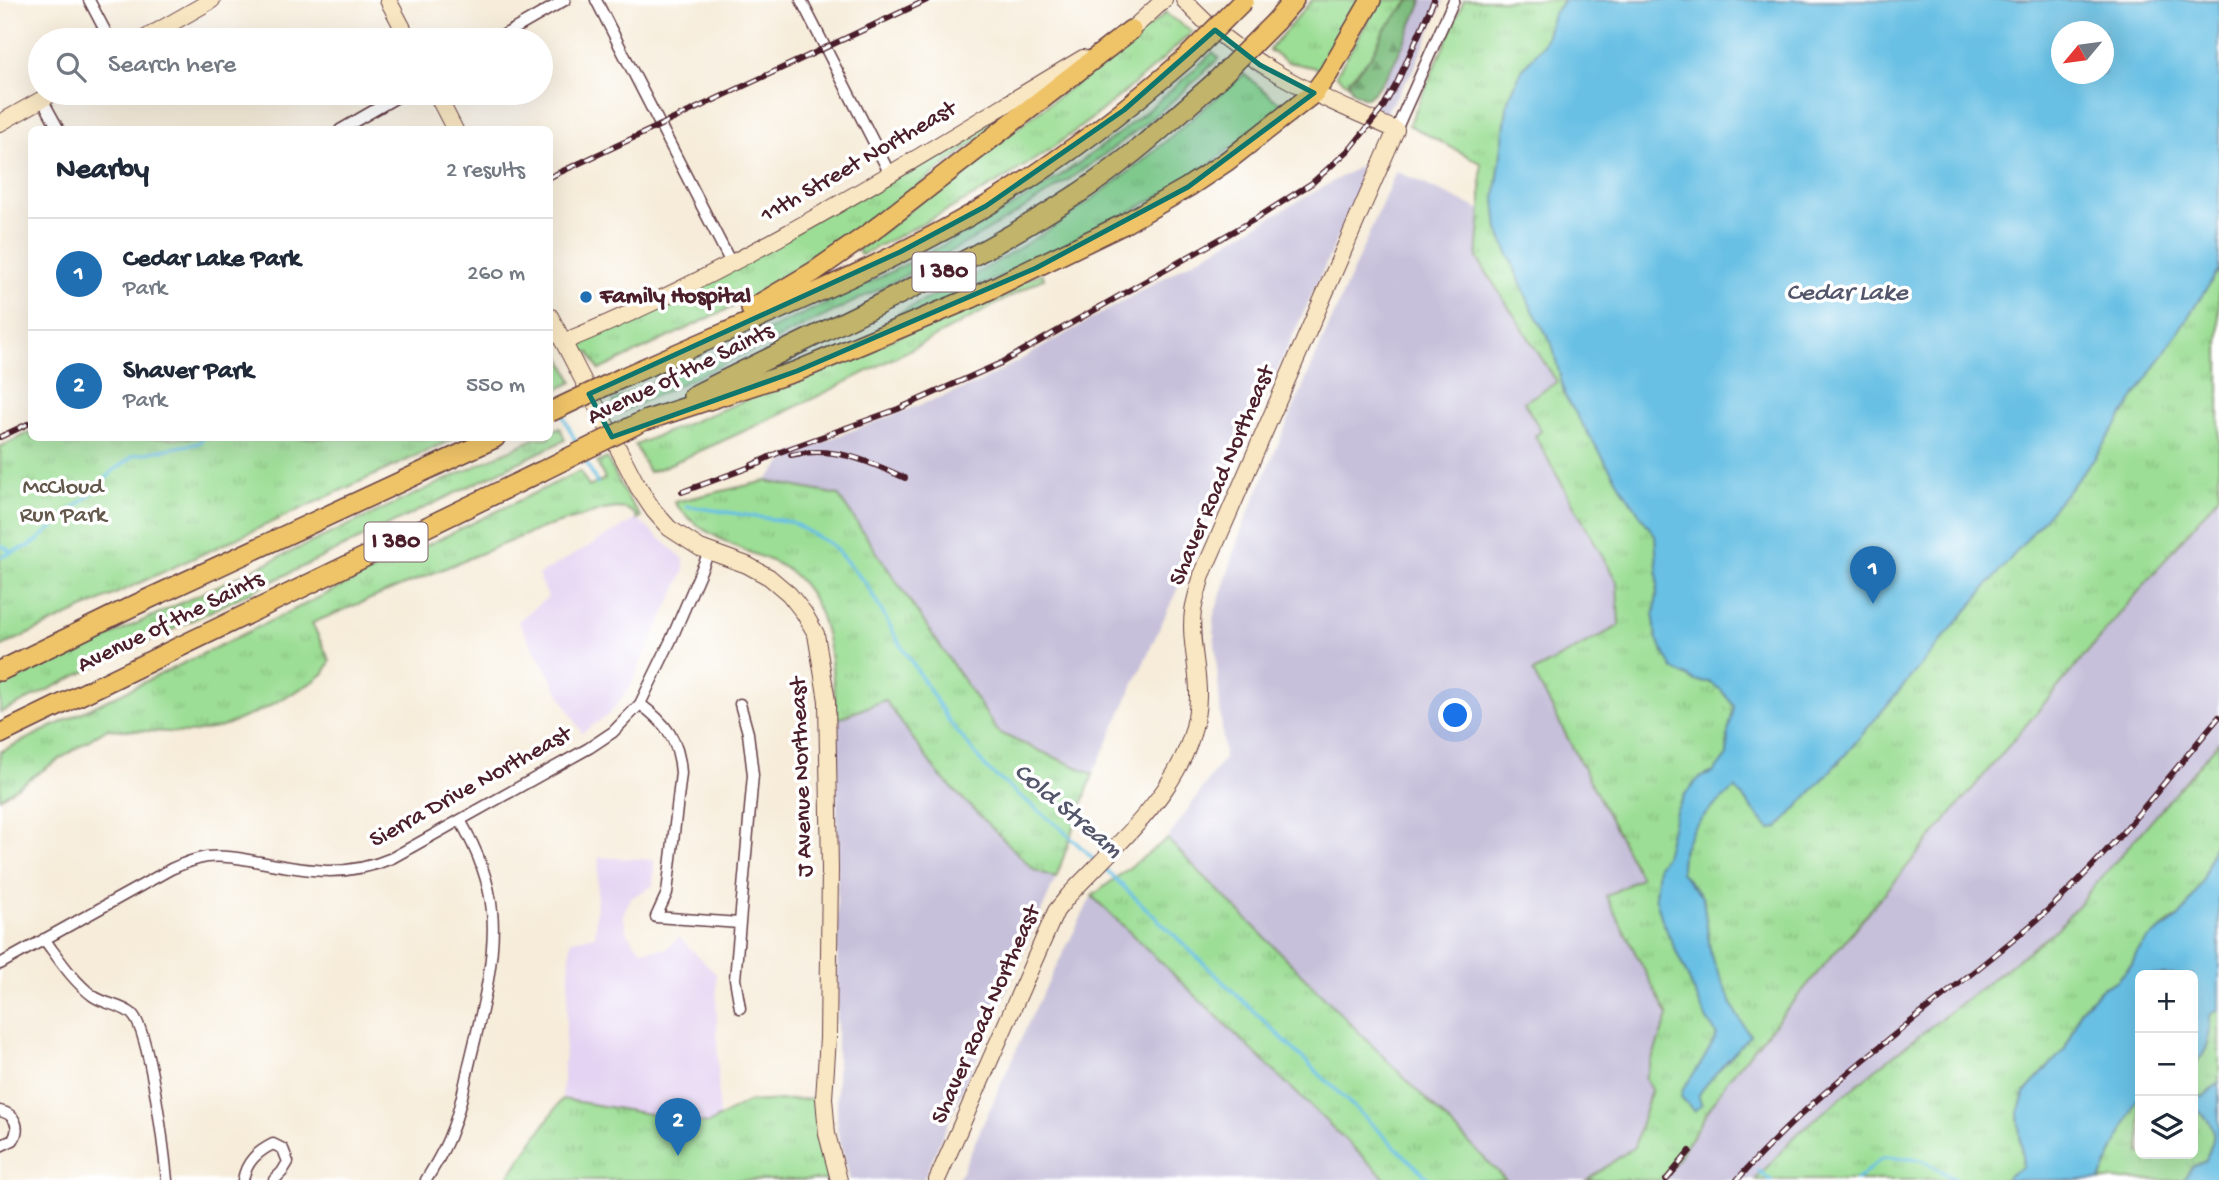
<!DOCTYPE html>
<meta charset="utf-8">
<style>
:root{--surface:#fff;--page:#f6f6f7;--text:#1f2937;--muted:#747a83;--line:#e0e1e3;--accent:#1f6fb2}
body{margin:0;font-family:"Gochi Hand",sans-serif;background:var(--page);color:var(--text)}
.controls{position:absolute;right:21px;bottom:21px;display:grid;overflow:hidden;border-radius:10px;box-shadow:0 7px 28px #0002}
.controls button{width:63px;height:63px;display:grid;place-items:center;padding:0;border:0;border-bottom:2px solid var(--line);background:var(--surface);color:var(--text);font:35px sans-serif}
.compass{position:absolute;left:2051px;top:21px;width:63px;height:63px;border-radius:50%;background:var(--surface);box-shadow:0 7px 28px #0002;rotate:241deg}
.you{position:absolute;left:1456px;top:716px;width:24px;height:24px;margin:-18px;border:5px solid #fff;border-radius:50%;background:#1a73e8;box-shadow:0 0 0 10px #1a73e833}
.badge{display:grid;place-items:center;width:46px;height:46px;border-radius:50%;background:var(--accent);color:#fff;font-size:23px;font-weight:700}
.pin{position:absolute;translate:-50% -58px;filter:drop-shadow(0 2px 4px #0008)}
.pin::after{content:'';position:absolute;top:37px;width:24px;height:21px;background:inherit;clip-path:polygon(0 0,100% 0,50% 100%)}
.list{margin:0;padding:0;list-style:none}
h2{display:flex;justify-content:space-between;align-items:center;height:91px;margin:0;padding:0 28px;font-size:30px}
h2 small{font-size:23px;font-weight:400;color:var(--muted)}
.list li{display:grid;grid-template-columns:46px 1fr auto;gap:21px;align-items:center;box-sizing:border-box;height:112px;padding:0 28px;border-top:2px solid var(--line)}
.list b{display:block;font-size:26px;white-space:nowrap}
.list p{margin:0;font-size:23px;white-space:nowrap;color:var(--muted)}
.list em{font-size:23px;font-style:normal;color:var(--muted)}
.icon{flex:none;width:38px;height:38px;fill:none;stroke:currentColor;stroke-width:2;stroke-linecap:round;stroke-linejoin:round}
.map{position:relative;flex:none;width:2219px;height:1180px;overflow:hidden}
.search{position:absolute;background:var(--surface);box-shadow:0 7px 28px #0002;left:28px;top:28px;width:525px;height:77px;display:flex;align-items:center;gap:18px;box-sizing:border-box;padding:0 24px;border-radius:38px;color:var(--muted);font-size:26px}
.panel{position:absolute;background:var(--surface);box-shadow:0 7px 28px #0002;left:28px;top:126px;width:525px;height:315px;border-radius:10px}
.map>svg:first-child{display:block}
</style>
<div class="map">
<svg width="2219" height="1180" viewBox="0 0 2219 1180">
<defs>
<pattern id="grass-tufts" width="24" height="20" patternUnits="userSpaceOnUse" patternTransform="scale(1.75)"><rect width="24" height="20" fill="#9cde95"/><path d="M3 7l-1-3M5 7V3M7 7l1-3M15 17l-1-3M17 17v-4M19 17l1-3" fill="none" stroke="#88be81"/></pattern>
<pattern id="forest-firs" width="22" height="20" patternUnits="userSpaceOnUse" patternTransform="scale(1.75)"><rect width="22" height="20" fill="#7dbd7e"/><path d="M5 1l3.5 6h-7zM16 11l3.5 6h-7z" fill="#689967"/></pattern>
</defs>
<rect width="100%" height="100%" fill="#fff"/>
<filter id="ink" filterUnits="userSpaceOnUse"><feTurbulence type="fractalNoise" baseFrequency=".0143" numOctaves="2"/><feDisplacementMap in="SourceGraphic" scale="14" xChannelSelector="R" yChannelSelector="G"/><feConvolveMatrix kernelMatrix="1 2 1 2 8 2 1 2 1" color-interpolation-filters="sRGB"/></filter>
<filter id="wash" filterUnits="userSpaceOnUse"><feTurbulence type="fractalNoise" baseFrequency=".00686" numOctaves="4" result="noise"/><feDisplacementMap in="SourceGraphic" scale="28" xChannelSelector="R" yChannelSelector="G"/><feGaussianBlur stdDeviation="1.57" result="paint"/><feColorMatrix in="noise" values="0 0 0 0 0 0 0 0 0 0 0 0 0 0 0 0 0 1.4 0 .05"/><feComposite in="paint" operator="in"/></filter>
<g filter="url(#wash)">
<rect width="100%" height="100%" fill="#f6ecd9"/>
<!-- built -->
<path fill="#e4d3f2" d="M 637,519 L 684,559 L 684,572 L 629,689 L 609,714 L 582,733 L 518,621 L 548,597 L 538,575 Z
M 599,857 L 654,860 L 653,886 L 631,898 L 623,914 L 626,930 L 632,940 L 642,950 L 666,949 L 679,937 L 716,974 L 719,1118 L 708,1124 L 562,1099 L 571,940 L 595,936 Z"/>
<!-- industrial -->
<path fill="#c6c0da" d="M 1423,0 L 1444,0 L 1413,70 L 1385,114 L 1372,108 Z
M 1374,158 L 1093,774 L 999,733 L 838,495 L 766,481 L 790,454 L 981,382 Z
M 1396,171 L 1481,210 L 1477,258 L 1558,383 L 1541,432 L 1535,436 L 1617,582 L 1619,625 L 1533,672 L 1641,878 L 1606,896 L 1668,1016 L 1645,1078 L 1651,1090 L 1634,1147 L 1587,1180 L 1506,1180 L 1167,839 L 1224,758 L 1213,618 L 1244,523 Z
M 2219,496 L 2219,742 L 2058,928 L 1876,1069 L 1797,1134 L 1755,1180 L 1664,1180 L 1729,1078 Z
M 885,700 L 939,775 L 1034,870 L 1056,878 L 923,1180 L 850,1180 L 837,1129 L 837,719 Z
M 1092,896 L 1387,1180 L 958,1180 L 1030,1019 Z"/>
<!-- grass -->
<path fill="url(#grass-tufts)" stroke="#737e60" stroke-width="2" fill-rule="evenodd" d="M 1312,0 L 1365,0 L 1321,69 L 1288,62 L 1269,50 Z
M 1380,0 L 1411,0 L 1384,30 L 1371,57 L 1348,82 L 1349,85 L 1336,75 Z
M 1464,0 L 2219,0 L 2219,496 L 1729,1078 L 1664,1180 L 1587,1180 L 1634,1147 L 1651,1090 L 1645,1078 L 1668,1016 L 1606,896 L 1641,878 L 1533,672 L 1619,626 L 1617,582 L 1535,436 L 1541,431 L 1524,402 L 1557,382 L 1477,258 L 1481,210 L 1481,163 L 1409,125 ZM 2062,32 L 2104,32 L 2104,74 L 2062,74 Z
M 1164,11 C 1172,21 1182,22 1192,32 C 1148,74 1101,113 1052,148 C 992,189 926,222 861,255 L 858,250 L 1124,46 L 1164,15 Z
M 1213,52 L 1219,58 C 1051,224 828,313 619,413 L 613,401 C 743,340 877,285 1001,213 C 1077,169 1149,113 1213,52 Z
M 1244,74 L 1274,99 L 1286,105 L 1188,181 L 1045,257 L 896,322 L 894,318 L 897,314 L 973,276 L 1060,223 L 1138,165 Z
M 1011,107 L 1016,110 L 829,255 L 764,292 L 599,370 L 590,353 L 584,351 L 580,345 L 585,340 Z
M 1042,273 L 1044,278 C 919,347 793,412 661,468 L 649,472 L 635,445 L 858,354 Z
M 550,335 L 573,382 L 550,393 Z
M 560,427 L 565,440 L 0,713 L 0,687 L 536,438 L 550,438 L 550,431 Z
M 31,432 L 32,438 L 455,438 L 0,647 L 0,447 Z
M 607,458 L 625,494 L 641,517 L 637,519 L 635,514 L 626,509 L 616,508 L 604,510 L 542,528 L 312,623 L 330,661 L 324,673 L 313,682 L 262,710 L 222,727 L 189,733 L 106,729 L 0,798 L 0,752 L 580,471 L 589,487 L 605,479 L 597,463 Z
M 766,481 L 838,495 L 999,733 L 1093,774 L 1056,878 L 1034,870 L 939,775 L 885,700 L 837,719 C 831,669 833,603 788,570 C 775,560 754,555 739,548 C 714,536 691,525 674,502 Z
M 2219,742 L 2219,837 L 2214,846 L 2203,880 L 2187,907 L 2179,917 L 2168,923 L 2137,952 L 2132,964 L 2118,980 L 2102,988 L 2081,1009 L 2065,1049 L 2025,1092 L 2018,1113 L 2023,1167 L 2008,1176 L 2006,1180 L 1755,1180 L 1797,1134 L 1876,1069 L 2058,928 Z
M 1167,839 L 1506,1180 L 1387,1180 L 1092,896 Z
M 2219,1009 L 2219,1082 L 2203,1097 L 2193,1095 L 2193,1065 C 2210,1052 2210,1036 2210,1015 Z
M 2140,1095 L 2140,1154 L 2193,1154 L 2193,1107 C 2219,1125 2217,1134 2205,1161 L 2192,1167 L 2183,1180 L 2100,1180 L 2135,1103 Z
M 824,1098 L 839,1180 L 506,1180 L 562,1099 L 708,1124 L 747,1102 Z"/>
<!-- forest -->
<path fill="url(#forest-firs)" stroke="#646e54" stroke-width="2" d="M 1411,0 L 1423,0 C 1408,30 1393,78 1367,98 C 1357,96 1348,90 1349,80 L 1371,57 L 1384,30 Z"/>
<!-- water -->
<path fill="#67c0e4" stroke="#587088" stroke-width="2" fill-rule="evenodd" d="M 1564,0 L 2219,0 L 2219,270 L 2092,462 L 1845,755 L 1778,828 L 1770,829 L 1765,824 L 1735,788 C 1707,812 1680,831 1681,872 L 1703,898 L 1711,956 L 1737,1015 L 1750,1035 C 1742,1045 1700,1089 1699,1095 C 1698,1100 1700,1101 1702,1105 L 1694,1111 L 1681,1097 L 1683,1089 L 1702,1062 L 1717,1035 L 1707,1020 L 1662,920 L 1655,896 L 1658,866 L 1665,856 L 1676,811 L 1685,794 L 1699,778 L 1714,772 L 1727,755 L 1728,733 L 1734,706 L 1721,690 L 1709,682 L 1695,681 L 1673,669 L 1656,638 L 1654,618 L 1658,584 L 1655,536 L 1621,487 L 1565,396 L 1552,344 L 1531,307 L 1498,230 L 1495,199 L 1508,100 L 1523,68 L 1540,49 L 1546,38 L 1553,14 ZM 2062,32 L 2104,32 L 2104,74 L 2062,74 Z
M 2219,837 L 2219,1009 L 2210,1015 C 2210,1036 2210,1052 2193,1065 L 2193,975 L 2140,975 L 2140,1095 L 2135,1103 L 2100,1180 L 2006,1180 L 2008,1176 L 2023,1167 L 2018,1113 L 2025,1092 L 2065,1049 L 2081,1009 L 2102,988 L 2118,980 L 2132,964 L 2137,952 L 2147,940 L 2179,917 L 2187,907 L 2203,880 L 2214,846 Z
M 2219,1082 L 2219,1180 L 2183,1180 L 2192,1167 L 2205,1161 C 2217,1134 2219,1125 2193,1107 L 2193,1095 L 2203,1097 Z"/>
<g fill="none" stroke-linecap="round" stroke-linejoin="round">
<!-- stream -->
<path stroke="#67c0e4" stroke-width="3.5" d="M 550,388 L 556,402
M 561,412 L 578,446
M 583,456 L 597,483
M 687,506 L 791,522 L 832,545 L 867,585 L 896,637 L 949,721 L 988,770 L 1059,827 L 1096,861
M 0,545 L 12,552
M 0,557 L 29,546 L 38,540 L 97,488 L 114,470 L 135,455 L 199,443 L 203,438
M 1102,866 L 1430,1180
M 1759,1171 L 1771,1180
M 1856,1180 L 1884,1157 L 1922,1160 L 1956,1180"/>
</g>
</g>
<g filter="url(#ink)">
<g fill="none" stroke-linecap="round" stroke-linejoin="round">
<!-- street casing -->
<g stroke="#643e45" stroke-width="13">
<path id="street" d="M 89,0 L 110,40
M 596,0 L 731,263
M 801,0 L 890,174
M 495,40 L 565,0
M 42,99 L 59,130
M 340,130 L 404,93
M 1396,130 L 1454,0
M 640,704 C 666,723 679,740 681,773 L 667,893 L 656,917 L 739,923
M 740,704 L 748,733 L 753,775 L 735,979 L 740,1008
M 44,939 C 59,959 73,981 93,996 C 104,1004 122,1005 132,1014 C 150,1031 164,1150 167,1180
M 0,964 L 171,869 C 182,864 194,859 207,857 C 225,855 243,859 260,862 C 308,871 346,878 392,858 L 589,748 L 613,732 L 640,704 L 671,640 L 709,552
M 0,1111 C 15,1114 21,1127 13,1140 L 0,1146
M 243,1180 C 246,1162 257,1152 273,1144 L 283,1149 L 288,1162 L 282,1172 L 274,1180
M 426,1180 C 436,1164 445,1149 451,1132 C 460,1111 464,1087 469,1065 C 480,1019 497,957 492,911 C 489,878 476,848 460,820"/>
</g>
<!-- secondary casing -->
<g stroke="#643e45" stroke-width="18">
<path id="secondary" d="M 388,0 L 409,40
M 1120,36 L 1131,30 L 1164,0
M 142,40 L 212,0
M 436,93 L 455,130
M 0,123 L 53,93
M 550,316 L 638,487 L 654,511 L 669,528 L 700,548 L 747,565 L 769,577 L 789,594 L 804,613 L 816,634 L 827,701 L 830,869 L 828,1038 L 824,1098 L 827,1134 L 839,1180
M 563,342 C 746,268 914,159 1083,58
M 937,1180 L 1056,911 L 1069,895 C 1121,839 1196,780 1198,697 C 1199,669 1189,640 1193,611 C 1195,599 1199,587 1202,575 L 1396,130 C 1320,97 1241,64 1184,0"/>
</g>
<!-- highway casing -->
<g stroke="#643e45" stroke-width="22">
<path id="highway" d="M 1275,22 L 1294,0
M 751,309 L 815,271 L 871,232 L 1131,30
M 622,378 C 744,323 874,273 988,205 C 1059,162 1123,113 1185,59
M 693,396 C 822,330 957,273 1079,193 C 1127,161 1171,121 1215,82
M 647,420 L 797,371 L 972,298 L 1122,225 L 1188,187 L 1227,161 L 1314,93 L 1328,74 L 1371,0
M 0,671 L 133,606 L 495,438
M 0,734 L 540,472"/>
</g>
<!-- street -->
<use href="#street" stroke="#fff" stroke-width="10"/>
<!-- secondary -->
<use href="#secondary" stroke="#f9e7c3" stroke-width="16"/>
<!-- highway -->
<use href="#highway" stroke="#efc469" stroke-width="19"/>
<!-- rail casing -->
<g stroke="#4a1f2b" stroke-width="6">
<path id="rail" d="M 550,177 L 927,0
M 0,437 L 32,422
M 791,455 C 833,445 868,461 905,478
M 752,465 L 780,452 L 898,409 L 1001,363 L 1257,218 L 1312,183 L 1351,148 L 1382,109 L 1397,83 L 1434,0
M 682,492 L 761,463
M 1666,1180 L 1690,1151
M 1737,1180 C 1822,1083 1931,1009 2030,926 C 2101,866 2159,788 2219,717"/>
</g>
<!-- rail -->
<use href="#rail" stroke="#fff" stroke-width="3.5" stroke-dasharray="10" stroke-linecap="butt"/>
<!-- highway-bridge casing -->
<g stroke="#643e45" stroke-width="22" stroke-linecap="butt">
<path id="highway-bridge" d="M 1185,59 L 1244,0
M 1215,82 L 1275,22
M 550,412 L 622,378
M 540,472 L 643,421"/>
</g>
<!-- highway-bridge -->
<use href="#highway-bridge" stroke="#efc469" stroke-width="19"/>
</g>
</g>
<!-- marked area -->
<path fill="#0f766e" fill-opacity="0.2" stroke="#0f766e" stroke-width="5" stroke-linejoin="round" d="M 1215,30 L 1260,65 L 1314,93 L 1188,187 L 1036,268 L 797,371 L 612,437 L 589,394 L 900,252 L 986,206 L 1124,110 Z"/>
<!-- markers -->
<circle fill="#1f6fb2" stroke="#fff" stroke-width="2.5" cx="586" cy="297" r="7"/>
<g text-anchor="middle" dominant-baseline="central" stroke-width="7" stroke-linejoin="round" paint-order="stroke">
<!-- shield labels -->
<g fill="#fff" stroke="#80626b" stroke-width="2">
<rect x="912.5" y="252.5" width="63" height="39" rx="5"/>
<rect x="364.5" y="522.5" width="63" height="39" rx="5"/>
</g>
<g font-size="23" font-weight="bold" fill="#4a1f2b">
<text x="944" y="272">I 380</text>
<text x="396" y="542">I 380</text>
</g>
<!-- street labels -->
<g font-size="24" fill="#4a1f2b" stroke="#fff">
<text transform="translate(859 163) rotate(-30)">11th Street Northeast</text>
<text transform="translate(681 375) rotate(-26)">Avenue of the Saints</text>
<text transform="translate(1223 476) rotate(-67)">Shaver Road Northeast</text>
<text transform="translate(171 623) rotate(-26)">Avenue of the Saints</text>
<text transform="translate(803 777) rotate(-92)">J Avenue Northeast</text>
<text transform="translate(471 788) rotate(-29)">Sierra Drive Northeast</text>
<text transform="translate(987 1015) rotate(-66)">Shaver Road Northeast</text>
</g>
<!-- poi labels -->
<g font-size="24" font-weight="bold" fill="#4a1f2b" stroke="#fff" text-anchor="start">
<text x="600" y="297">Family Hospital</text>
</g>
<!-- park labels -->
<g font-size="24" fill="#63584b" stroke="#fff">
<text x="63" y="488">McCloud<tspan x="63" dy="28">Run Park</tspan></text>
</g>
<!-- water labels -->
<g font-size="26" font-style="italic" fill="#54576c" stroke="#fff">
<text x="1847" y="294">Cedar Lake</text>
<text transform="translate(1067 812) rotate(40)">Cold Stream</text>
</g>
</g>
</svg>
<div class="controls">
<button>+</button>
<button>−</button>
<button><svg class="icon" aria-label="layers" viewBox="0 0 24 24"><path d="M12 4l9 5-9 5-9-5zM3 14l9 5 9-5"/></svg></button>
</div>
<svg class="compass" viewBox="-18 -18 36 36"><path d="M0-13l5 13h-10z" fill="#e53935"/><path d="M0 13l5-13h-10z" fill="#747a83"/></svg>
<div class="you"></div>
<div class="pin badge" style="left:1873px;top:604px">1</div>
<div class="pin badge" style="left:678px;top:1156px">2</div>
<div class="search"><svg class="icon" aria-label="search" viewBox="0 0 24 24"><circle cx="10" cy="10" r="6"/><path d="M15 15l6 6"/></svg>Search here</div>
<section class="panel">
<h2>Nearby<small>2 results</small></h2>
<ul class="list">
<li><span class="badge">1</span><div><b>Cedar Lake Park</b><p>Park</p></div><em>260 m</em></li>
<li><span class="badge">2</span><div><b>Shaver Park</b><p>Park</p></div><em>550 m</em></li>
</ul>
</section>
</div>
